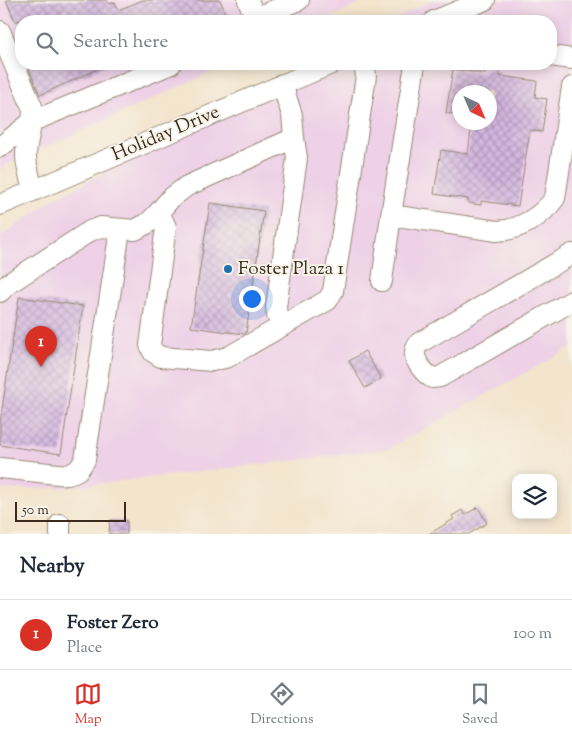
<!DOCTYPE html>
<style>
:root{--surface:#fff;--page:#f2f2f3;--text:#1f2937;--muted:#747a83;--line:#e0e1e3;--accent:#d93025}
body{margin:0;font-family:"Sorts Mill Goudy",serif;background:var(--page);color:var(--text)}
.controls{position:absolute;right:15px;bottom:15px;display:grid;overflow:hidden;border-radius:10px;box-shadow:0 2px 12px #0003}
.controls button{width:45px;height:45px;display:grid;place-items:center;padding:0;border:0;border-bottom:1px solid var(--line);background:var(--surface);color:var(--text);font:25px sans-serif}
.compass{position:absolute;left:452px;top:85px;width:45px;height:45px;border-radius:50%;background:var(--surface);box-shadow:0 2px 12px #0003;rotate:136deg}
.scale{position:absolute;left:15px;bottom:12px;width:111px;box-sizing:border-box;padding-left:5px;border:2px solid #3b2a1e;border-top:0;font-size:14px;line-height:18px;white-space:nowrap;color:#3b2a1e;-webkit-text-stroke:4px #f7f3e8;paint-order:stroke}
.you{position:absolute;left:251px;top:298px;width:18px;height:18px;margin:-12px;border:4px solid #fff;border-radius:50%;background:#1a73e8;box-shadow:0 0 0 8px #1a73e833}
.badge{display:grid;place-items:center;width:32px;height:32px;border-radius:50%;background:var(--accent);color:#fff;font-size:16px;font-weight:700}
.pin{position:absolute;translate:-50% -41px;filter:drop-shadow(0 1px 2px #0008)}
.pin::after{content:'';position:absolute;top:26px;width:18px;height:15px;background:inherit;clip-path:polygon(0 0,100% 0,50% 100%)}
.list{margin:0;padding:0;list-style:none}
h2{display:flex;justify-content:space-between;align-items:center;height:65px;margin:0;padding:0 20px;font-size:21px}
h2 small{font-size:16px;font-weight:400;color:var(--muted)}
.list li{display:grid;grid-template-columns:32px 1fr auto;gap:15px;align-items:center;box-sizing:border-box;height:70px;padding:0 20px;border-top:1px solid var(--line)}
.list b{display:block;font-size:19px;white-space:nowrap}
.list p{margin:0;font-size:16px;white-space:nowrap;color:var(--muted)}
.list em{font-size:16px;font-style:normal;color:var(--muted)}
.icon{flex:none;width:28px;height:28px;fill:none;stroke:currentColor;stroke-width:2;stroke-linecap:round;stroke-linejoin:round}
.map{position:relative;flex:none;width:572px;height:534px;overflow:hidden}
.search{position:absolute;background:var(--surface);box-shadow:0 2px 12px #0003;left:15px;right:15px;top:15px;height:55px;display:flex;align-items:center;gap:12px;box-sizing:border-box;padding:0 18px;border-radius:20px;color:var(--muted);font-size:19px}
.sheet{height:135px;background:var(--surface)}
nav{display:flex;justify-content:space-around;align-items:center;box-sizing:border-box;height:70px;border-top:1px solid var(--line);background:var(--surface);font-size:14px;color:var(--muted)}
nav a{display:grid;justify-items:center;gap:2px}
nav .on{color:var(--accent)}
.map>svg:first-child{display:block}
</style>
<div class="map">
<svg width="572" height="534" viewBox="0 0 572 534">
<defs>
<pattern id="building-cross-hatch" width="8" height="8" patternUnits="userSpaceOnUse" patternTransform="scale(1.25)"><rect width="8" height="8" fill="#d4b7e0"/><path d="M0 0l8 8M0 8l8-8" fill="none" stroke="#ad95b5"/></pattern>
</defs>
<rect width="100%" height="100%" fill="#f7f3e8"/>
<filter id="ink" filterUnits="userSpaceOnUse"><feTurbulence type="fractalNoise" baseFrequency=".02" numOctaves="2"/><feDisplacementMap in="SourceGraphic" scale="10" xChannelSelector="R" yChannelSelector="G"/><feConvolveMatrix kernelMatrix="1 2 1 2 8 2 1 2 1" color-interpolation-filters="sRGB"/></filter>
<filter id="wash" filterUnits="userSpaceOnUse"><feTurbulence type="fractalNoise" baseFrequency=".0096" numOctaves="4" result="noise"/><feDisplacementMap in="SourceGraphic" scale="20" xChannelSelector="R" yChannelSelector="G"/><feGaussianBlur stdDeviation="1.12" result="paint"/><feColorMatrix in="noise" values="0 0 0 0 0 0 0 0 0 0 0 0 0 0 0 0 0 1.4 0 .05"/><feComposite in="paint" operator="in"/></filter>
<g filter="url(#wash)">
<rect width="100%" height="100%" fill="#f3e4cc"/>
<!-- built -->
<path fill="#eed0e7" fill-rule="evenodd" d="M 0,0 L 368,0 L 322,21 L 21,21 L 21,64 L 229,64 L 6,165 L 0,170 Z
M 432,0 L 572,0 L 572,347 L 388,449 L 71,487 L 0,490 L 0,237 L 52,200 L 311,64 L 551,64 L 551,21 L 392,21 ZM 460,92 L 490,92 L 490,122 L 460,122 Z"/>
<g id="blocks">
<!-- building -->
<path fill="url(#building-cross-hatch)" d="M 6,0 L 107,0 L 109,4 L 115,2 L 118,10 L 143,0 L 220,0 L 226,14 L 209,21 L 15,21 Z
M 27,64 L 109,64 L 40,95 Z
M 453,69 L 485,74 L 486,69 L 500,72 L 500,76 L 537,81 L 535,97 L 547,99 L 542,132 L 530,130 L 518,206 L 481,201 L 481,205 L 468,203 L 468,199 L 434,194 L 441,150 L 468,154 L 472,122 L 490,122 L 490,92 L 460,92 L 460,115 L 446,113 Z
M 210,203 L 264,211 L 246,333 L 244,334 L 191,327 Z
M 19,297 L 83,306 L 61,454 L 0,445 L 0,422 Z
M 365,351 L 381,379 L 365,388 L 349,361 Z
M 478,507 L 487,523 L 469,534 L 429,534 L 454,519 L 452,516 L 462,510 L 465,515 Z
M 110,520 L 127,521 L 127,534 L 109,534 Z"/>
</g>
</g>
<g filter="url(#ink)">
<use href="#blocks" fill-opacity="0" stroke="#978775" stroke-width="1"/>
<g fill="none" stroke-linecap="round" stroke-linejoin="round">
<!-- minor casing -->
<g stroke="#978775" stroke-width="22">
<path id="minor" d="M 248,0 L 256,20
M 254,21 L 267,13 L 299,0
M 434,21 L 485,0
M 0,31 L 33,109 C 33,125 26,140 26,156 C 26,167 31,180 33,191
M 551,56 L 572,59
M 415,64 L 391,215 L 497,231 C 520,230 541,217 555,198 L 572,87
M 282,84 L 292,115 L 294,138 L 187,186 L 171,198 L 159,212 L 166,227 L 150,345 L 153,352 L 161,357 L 212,361 L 228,357 L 328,300 L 333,291 L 366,76 L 364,64
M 0,147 L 33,121 L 171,64
M 0,205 L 331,64
M 572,254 L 419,343 C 417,346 414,350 415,355 C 416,363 425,374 432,378 L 440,377 L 572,301
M 382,281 L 391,215
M 0,292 L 8,284 L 90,231 L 101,227 L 135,230 L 148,223 L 159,212
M 282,326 L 277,315 L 276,307 L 297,158 L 294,138
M 0,468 L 68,475 L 78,470 L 85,460 L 120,230
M 60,524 L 60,534"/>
</g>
<!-- minor -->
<use href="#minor" stroke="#fff" stroke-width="20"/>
</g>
</g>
<!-- markers -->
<circle fill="#1f6fb2" stroke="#f7f3e8" stroke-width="2" cx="228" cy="269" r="5"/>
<g text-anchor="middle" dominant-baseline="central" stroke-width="4" stroke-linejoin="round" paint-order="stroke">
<!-- street labels -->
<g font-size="19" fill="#3b2a1e" stroke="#f7f3e8">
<text transform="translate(166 134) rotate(-23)">Holiday Drive</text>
</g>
<!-- poi labels -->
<g font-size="19" fill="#3b2a1e" stroke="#f7f3e8" text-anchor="start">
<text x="238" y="269">Foster Plaza 1</text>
</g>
</g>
</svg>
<div class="controls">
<button><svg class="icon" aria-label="layers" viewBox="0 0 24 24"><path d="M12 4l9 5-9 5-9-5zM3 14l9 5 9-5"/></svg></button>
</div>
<svg class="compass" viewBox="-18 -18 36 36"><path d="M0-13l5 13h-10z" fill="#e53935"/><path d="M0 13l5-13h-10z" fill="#747a83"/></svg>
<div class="scale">50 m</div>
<div class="you"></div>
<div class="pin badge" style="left:41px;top:367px">1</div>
<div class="search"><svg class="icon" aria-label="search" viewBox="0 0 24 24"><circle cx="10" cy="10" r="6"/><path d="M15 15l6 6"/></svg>Search here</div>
</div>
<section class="sheet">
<h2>Nearby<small></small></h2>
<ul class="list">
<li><span class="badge">1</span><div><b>Foster Zero</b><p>Place</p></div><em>100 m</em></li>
</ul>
</section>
<nav>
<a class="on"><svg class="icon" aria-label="map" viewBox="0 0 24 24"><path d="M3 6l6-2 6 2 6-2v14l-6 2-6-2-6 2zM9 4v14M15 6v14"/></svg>Map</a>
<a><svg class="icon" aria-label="directions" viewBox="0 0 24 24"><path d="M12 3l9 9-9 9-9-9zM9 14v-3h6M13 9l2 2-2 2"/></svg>Directions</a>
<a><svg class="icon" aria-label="saved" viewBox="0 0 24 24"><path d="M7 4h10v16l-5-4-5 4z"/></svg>Saved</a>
</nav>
